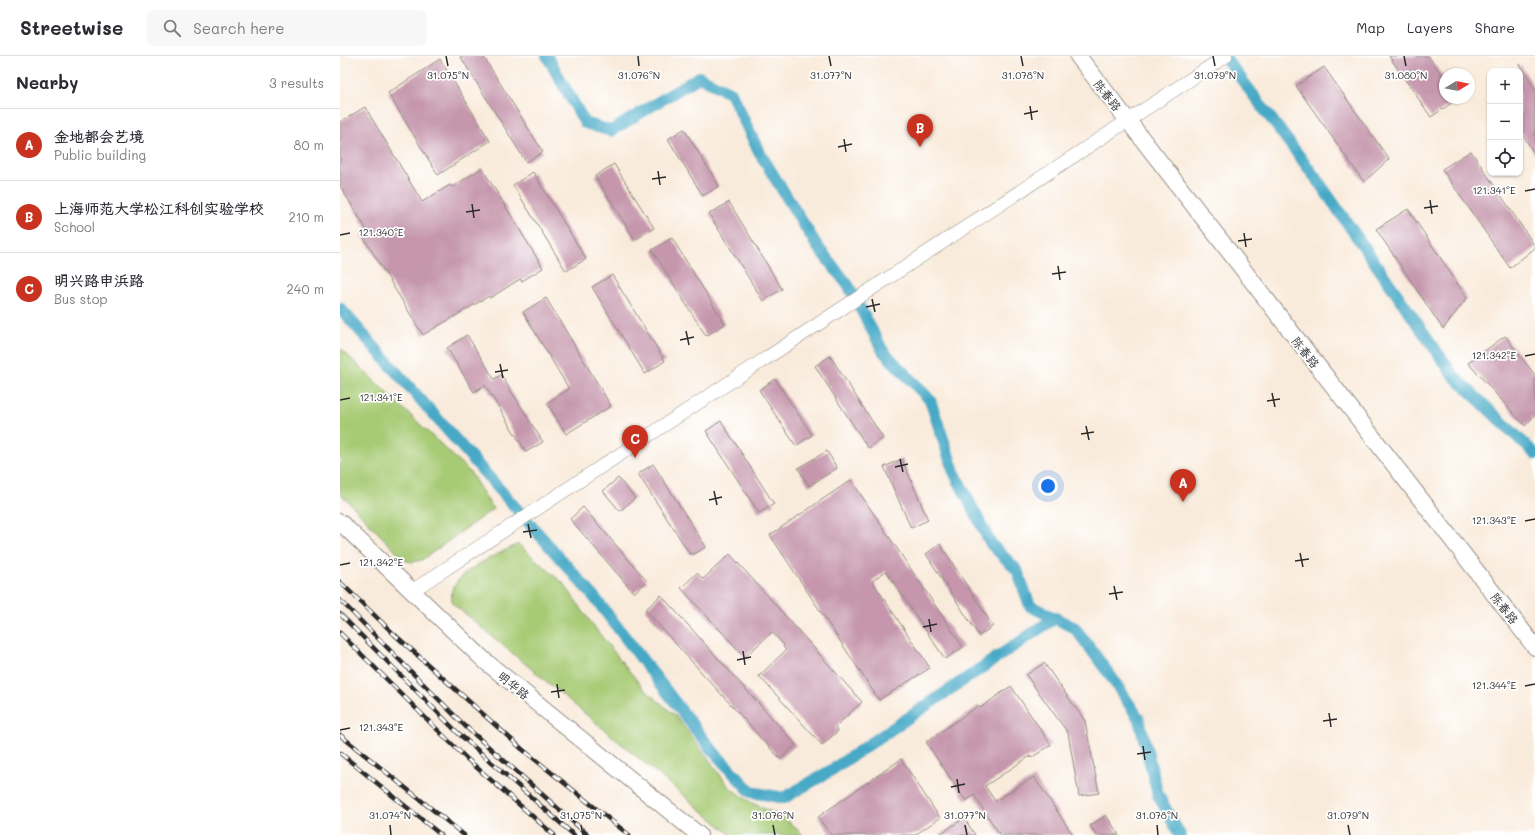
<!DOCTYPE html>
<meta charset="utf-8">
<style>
:root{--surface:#fff;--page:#f7f7f7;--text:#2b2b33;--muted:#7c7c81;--line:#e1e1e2;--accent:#c8321e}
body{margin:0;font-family:Mali,"LXGW WenKai TC",sans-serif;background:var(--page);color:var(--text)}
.controls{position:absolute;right:12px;top:12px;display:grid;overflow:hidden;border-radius:8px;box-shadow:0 1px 3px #0004}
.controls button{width:36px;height:36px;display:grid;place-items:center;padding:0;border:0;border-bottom:1px solid var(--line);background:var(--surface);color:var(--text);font:20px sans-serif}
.compass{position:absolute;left:1099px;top:12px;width:36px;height:36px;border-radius:50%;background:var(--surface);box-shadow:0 1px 3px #0004;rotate:80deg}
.you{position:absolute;left:708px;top:430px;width:14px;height:14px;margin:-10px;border:3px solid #fff;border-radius:50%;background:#1a73e8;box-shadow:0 0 0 6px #1a73e833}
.badge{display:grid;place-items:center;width:26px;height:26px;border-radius:50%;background:var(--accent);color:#fff;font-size:13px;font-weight:700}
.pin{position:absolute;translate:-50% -33px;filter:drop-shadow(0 1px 2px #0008)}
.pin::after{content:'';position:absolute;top:21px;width:14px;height:12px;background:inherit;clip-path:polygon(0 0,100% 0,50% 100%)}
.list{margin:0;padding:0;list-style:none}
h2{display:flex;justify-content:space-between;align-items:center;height:52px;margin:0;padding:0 16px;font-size:17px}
h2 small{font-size:13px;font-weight:400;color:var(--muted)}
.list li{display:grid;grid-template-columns:26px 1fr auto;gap:12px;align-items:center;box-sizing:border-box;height:72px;padding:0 16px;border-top:1px solid var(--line)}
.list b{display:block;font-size:15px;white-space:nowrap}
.list p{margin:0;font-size:13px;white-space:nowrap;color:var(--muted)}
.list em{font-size:13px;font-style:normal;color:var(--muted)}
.icon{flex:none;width:22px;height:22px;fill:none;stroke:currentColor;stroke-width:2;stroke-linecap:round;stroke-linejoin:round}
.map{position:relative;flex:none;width:1195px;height:779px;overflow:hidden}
header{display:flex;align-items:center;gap:24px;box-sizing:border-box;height:56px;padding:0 20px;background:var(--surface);border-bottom:1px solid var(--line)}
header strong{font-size:19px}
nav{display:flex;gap:22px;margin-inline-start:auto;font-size:14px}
.search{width:280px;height:36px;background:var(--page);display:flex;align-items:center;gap:10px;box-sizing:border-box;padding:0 14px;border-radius:8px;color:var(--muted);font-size:15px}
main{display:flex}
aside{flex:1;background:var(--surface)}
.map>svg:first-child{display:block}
</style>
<header>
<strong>Streetwise</strong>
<div class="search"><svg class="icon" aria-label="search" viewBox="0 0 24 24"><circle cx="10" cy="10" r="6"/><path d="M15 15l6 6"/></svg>Search here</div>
<nav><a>Map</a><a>Layers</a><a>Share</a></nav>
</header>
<main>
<aside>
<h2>Nearby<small>3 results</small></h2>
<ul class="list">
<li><span class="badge">A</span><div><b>金地都会艺境</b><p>Public building</p></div><em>80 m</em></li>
<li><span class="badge">B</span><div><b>上海师范大学松江科创实验学校</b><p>School</p></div><em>210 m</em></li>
<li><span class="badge">C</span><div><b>明兴路申浜路</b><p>Bus stop</p></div><em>240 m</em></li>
</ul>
</aside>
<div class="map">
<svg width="1195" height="779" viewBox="0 0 1195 779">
<rect width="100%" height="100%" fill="#fff"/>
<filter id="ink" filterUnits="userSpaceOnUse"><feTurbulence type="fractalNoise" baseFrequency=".025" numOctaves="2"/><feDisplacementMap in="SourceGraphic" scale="8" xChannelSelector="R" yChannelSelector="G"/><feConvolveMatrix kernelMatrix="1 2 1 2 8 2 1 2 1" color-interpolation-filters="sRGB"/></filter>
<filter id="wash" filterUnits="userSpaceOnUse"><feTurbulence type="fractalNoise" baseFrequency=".012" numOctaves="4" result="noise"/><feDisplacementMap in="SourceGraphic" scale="16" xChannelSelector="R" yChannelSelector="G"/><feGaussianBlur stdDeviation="0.9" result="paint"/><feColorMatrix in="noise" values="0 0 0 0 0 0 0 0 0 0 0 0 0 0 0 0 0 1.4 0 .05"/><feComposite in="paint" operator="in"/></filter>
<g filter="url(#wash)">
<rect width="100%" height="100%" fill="#f9ebdb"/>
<!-- green -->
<path fill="#a7cb75" stroke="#697b50" d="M 0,292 L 130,416 L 153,453 L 82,504 L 72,506 L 64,504 L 0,437 Z
M 178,488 L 224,528 L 254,571 L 303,632 L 336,660 L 390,732 L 412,747 L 445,762 L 463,779 L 391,779 L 112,547 C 112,543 111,538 112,534 C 120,513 159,498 178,488 Z"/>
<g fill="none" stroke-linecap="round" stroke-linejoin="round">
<!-- canal -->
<path stroke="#47a9c6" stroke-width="12" d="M 207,0 L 245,67 L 271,75 L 359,21 L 391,37 L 419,96 L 477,190 L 508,229 L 543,295 L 590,344 L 614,416 L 651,488 L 677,514 L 690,550 L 735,572 L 770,619 L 799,663 L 818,739 L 840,779
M 884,0 L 978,125 L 1113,319 L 1195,398
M 0,252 L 255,542 L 370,692 L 411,736 L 444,742 L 490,715 L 715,562"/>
</g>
<g id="blocks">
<!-- building -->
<path fill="#c596ac" d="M 120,0 L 143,0 L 203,96 L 186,106 Z
M 1049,0 L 1088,0 L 1105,23 L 1105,42 L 1119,42 L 1091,61 Z
M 100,3 L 150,85 L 98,119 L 48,37 Z
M 1180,8 L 1195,33 L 1195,99 L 1180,74 Z
M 984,11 L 1049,103 L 1024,126 L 956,30 Z
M 25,51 L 82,146 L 110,129 L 112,131 L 142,112 L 203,212 L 182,225 L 180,223 L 150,242 L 149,240 L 83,279 L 22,179 L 28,176 L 0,130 L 0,66 Z
M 344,73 L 379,130 L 363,140 L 328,83 Z
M 1131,95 L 1195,190 L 1195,192 L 1170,212 L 1102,113 Z
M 274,108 L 314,172 L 295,184 L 255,120 Z
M 193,116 L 246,203 L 226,215 L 173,129 Z
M 389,146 L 442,233 L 423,245 L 369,158 Z
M 1068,153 L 1127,242 L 1103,273 L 1036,173 Z
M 332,182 L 385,268 L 366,280 L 312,194 Z
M 272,219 L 325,305 L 305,318 L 252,231 Z
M 206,242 L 271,350 L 226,378 L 207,347 L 229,333 L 183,256 Z
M 127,279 L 154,323 L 161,319 L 203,386 L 186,396 L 145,329 L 134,336 L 107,292 Z
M 1165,280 L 1195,319 L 1195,359 L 1185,370 L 1128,307 Z
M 490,300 L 543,382 L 528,392 L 475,310 Z
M 435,323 L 472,379 L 456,390 L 419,334 Z
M 381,365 L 434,448 L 419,457 L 366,375 Z
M 487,395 L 497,412 L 469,430 L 458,412 Z
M 562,403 L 588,464 L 571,472 L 544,411 Z
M 313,408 L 366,491 L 354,498 L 350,498 L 298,418 Z
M 278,422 L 295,442 L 280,455 L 263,435 Z
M 511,424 L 623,591 L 605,603 L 546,515 L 532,525 L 590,612 L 539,644 L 430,479 Z
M 243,451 L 307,525 L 294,537 L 230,463 Z
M 600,488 L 653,570 L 639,580 L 586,498 Z
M 390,498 L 522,646 L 495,671 L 498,675 L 482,689 L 419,620 L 446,594 L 443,591 L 444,589 L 432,576 L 405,601 L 341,532 L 357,517 L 363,523 Z
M 321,539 L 456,689 L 440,703 L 305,554 Z
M 704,607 L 745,665 L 759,737 L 739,740 L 728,677 L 686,619 Z
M 671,630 L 711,689 L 691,702 L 690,700 L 645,730 L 655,745 L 694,721 L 733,779 L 660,779 L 634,739 L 626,745 L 586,686 L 638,650 L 640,652 Z
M 561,703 L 600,762 L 575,779 L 491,779 L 478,761 Z
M 766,759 L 779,779 L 757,779 L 750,770 Z
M 624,762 L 635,779 L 599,779 Z"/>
</g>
</g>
<g filter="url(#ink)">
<use href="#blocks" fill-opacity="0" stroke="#928b83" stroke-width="1"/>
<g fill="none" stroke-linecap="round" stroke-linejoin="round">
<!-- minor casing -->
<g stroke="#928b83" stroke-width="14">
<path id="minor" d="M 72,535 L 886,0"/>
</g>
<!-- tertiary casing -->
<g stroke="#928b83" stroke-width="18">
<path id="tertiary" d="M 738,0 L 1195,591
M 0,466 L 145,605 L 359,779"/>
</g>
<!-- minor -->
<use href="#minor" stroke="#fff" stroke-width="13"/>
<!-- tertiary -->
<use href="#tertiary" stroke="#fff" stroke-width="16"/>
<!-- rail casing -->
<g stroke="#2b2b2b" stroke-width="4.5">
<path id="rail" d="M 0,526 L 55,579 L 182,693 L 289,779
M 0,544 L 125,670 L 248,779
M 0,558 L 118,677 L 234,779
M 0,577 L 127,703 L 214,779
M 0,679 L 124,779
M 0,697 L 101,779"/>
</g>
<!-- rail -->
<use href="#rail" stroke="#fff" stroke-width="3" stroke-dasharray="9" stroke-linecap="butt"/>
</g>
</g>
<!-- ticks -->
<path fill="none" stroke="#2b2b2b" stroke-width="1.5" d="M 106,0 L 108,10M 298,0 L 299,10M 489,0 L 491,10M 681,0 L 683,10M 873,0 L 875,10M 1064,0 L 1066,10M 690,50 L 692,64M 684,58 L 698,55M 504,83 L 506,96M 498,91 L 512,88M 318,115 L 320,129M 312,123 L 326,121M 1185,135 L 1195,133M 1090,144 L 1092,158M 132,148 L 134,162M 1084,152 L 1098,150M 126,156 L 140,154M 904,177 L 906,191M 0,179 L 10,177M 898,185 L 912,183M 718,210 L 720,224M 712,218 L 726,216M 532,243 L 535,256M 526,251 L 540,248M 346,275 L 349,289M 340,284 L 354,281M 1185,300 L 1195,298M 160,308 L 163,322M 155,316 L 168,314M 932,337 L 935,351M 0,344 L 10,342M 927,345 L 940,343M 746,370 L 749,384M 741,378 L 754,376M 560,403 L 563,416M 555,411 L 568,408M 374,435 L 377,449M 369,444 L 382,441M 1185,465 L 1195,463M 188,468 L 191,482M 183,476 L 197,474M 960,497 L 963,511M 955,505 L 969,503M 0,509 L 10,507M 774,530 L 777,544M 769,538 L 783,536M 589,563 L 591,576M 583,571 L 597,568M 403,595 L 405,609M 397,604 L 411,601M 217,628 L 219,642M 1185,630 L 1195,628M 211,636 L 225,634M 989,657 L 991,671M 983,665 L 997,663M 0,674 L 10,672M 803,690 L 805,704M 797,698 L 811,696M 617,723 L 619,737M 611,731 L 625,728M 50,769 L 51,779M 241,769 L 243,779M 433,769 L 435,779M 625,769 L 627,779M 817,769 L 818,779M 1008,769 L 1010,779"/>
<g text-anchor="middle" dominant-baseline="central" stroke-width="3.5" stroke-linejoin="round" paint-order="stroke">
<!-- street labels -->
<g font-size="12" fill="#2b2b2b" stroke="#fff">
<text transform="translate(768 39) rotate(52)">陈春路</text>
<text transform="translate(966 296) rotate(52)">陈春路</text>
<text transform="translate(1165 552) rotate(52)">陈春路</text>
<text transform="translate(174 629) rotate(39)">明华路</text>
</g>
</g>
<g font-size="10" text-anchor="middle" fill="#2b2b2b" stroke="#fff" stroke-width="3.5" stroke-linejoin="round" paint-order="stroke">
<text x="1066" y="23">31.080°N</text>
<text x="108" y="23">31.075°N</text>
<text x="299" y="23">31.076°N</text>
<text x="491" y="23">31.077°N</text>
<text x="683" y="23">31.078°N</text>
<text x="875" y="23">31.079°N</text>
<text x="1154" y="138">121.341°E</text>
<text x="41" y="180">121.340°E</text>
<text x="1154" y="303">121.342°E</text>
<text x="41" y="345">121.341°E</text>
<text x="1154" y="468">121.343°E</text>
<text x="41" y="510">121.342°E</text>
<text x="1154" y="633">121.344°E</text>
<text x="41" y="675">121.343°E</text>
<text x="50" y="763">31.074°N</text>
<text x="241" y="763">31.075°N</text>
<text x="433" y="763">31.076°N</text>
<text x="625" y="763">31.077°N</text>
<text x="817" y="763">31.078°N</text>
<text x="1008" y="763">31.079°N</text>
</g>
</svg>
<div class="controls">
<button>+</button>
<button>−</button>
<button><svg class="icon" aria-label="locate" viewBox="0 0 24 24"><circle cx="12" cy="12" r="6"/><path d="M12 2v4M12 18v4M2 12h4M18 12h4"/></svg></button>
</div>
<svg class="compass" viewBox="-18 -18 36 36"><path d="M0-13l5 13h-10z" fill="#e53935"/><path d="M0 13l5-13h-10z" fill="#7c7c81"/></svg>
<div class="you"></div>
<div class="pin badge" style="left:843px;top:446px">A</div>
<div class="pin badge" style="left:580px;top:91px">B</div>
<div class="pin badge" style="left:295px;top:402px">C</div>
</div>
</main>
